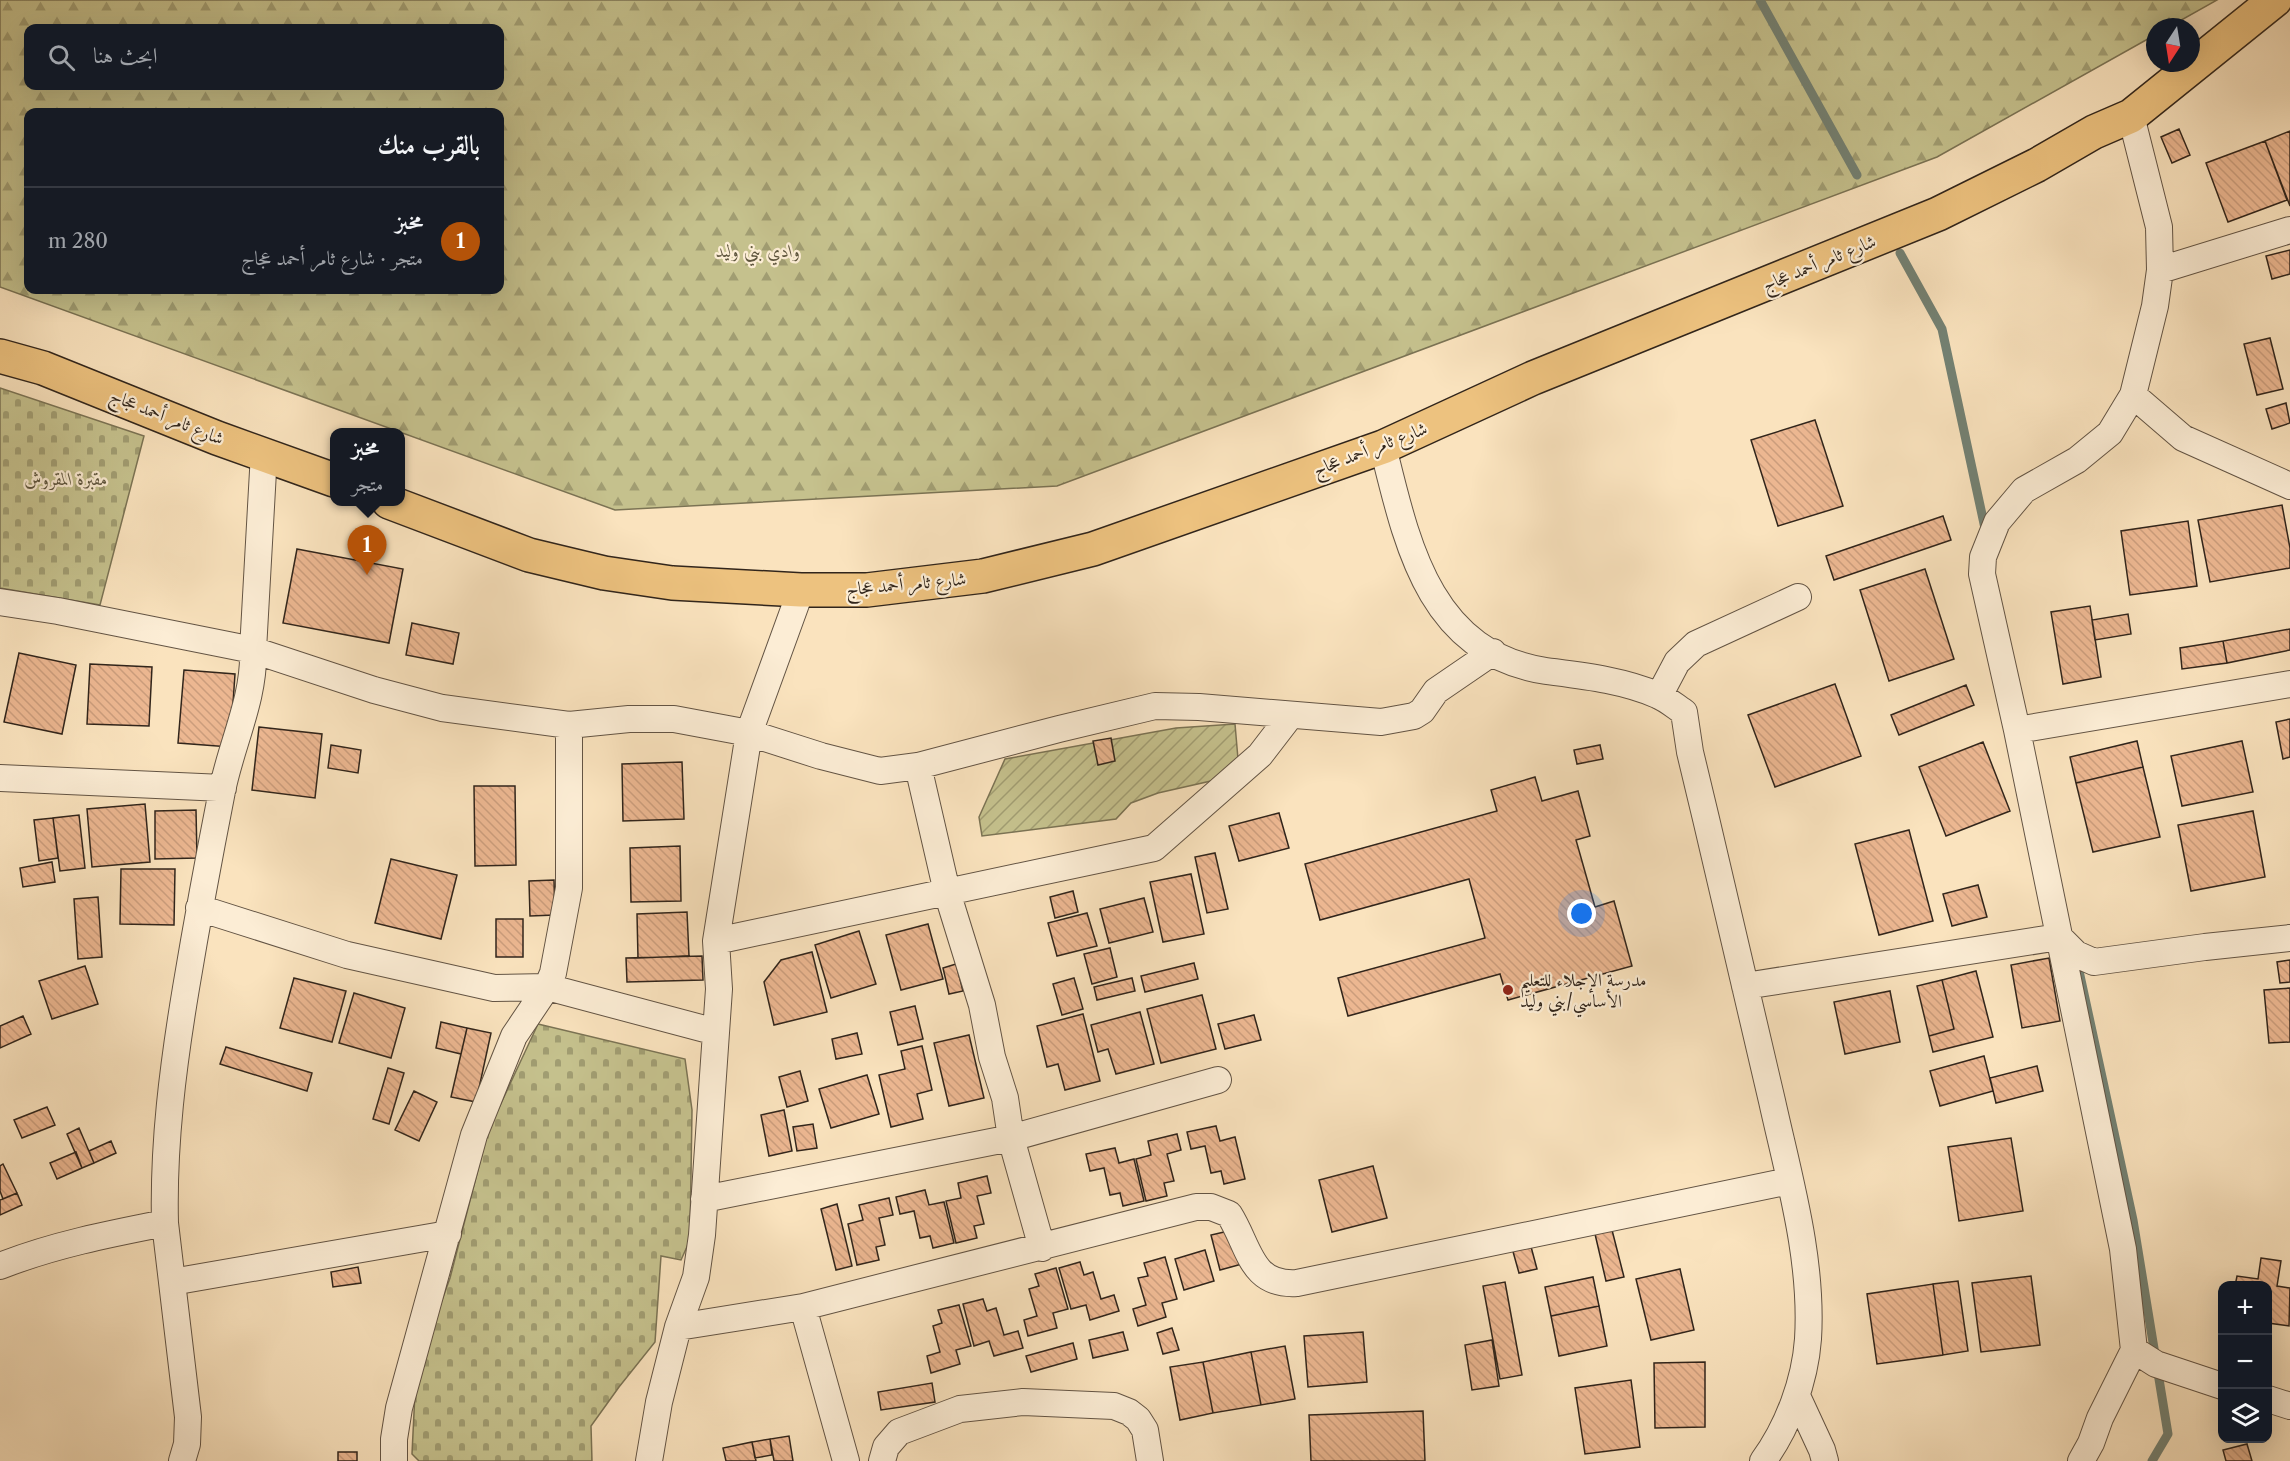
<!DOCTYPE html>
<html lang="ar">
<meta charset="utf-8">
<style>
:root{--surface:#171b24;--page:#20242c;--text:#f1f3f6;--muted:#9ea1a6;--line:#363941;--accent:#b45309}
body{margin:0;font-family:"Libre Caslon Text",Amiri,serif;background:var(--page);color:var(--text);direction:rtl}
.controls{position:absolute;right:18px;bottom:18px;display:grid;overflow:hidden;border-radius:12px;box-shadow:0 6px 24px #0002}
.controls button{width:54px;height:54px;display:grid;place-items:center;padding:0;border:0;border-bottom:2px solid var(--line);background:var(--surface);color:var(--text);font:30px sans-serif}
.compass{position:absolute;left:2146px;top:18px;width:54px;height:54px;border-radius:50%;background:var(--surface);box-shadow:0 6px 24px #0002;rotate:192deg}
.you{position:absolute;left:1582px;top:914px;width:21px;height:21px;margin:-15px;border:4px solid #fff;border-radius:50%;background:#1a73e8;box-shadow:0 0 0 9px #1a73e833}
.badge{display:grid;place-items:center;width:39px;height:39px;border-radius:50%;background:var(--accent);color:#fff;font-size:20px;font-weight:700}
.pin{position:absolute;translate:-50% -50px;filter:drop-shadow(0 2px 3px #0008)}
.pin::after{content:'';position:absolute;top:32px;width:21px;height:18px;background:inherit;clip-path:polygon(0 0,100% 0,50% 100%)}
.popup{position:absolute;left:330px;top:428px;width:75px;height:78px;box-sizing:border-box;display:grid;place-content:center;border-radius:12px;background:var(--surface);filter:drop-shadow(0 2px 4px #0005);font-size:20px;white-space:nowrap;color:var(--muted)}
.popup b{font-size:22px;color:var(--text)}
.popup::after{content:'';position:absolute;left:50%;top:100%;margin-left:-12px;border:12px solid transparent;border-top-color:var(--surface)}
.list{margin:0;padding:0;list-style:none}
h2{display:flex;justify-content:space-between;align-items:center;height:78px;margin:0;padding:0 24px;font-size:26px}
h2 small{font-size:20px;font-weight:400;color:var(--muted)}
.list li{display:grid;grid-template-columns:39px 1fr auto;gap:18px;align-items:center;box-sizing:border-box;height:108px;padding:0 24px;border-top:2px solid var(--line)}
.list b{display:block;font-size:22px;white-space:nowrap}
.list p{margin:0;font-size:20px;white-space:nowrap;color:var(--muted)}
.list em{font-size:20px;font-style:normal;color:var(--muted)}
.icon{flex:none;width:33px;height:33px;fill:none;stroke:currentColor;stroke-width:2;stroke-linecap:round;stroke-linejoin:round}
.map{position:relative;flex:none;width:2290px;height:1461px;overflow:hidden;direction:ltr}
.search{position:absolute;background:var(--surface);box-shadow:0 6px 24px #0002;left:24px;top:24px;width:480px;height:66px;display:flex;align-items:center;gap:15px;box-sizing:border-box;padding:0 21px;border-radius:12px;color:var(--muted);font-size:22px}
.panel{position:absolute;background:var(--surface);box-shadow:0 6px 24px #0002;left:24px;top:108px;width:480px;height:186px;border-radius:12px;direction:rtl}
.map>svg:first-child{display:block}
</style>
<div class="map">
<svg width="2290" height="1461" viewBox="0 0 2290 1461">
<defs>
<pattern id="forest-firs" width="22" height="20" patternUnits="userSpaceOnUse" patternTransform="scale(1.5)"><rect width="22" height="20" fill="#c5c18d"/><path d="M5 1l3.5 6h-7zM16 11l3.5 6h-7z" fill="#a19d72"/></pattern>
<pattern id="cemetery-stones" width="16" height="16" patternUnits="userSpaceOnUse" patternTransform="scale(1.5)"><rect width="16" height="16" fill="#c5c18d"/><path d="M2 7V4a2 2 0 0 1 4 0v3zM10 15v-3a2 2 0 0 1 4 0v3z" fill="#a19d72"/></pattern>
<pattern id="garden-furrows" width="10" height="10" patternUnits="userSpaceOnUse" patternTransform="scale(1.5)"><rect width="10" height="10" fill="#c5c18d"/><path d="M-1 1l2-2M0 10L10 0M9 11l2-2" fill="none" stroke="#a19d72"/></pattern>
<pattern id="building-back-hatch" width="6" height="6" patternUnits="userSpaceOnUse" patternTransform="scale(1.5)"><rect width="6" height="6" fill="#ecb791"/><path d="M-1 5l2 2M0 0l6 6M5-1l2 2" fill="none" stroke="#cb9d7c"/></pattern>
</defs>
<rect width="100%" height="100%" fill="#fae3be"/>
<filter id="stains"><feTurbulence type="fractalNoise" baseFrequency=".00333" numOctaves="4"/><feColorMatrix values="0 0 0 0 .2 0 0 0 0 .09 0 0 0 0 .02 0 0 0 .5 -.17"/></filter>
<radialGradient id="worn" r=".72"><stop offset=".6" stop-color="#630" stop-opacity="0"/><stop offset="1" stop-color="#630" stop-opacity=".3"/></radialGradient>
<!-- forest -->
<path fill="url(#forest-firs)" stroke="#7b7354" stroke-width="1.5" fill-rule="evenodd" d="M 0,0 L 2217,0 L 2169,27 L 2155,27 L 2155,35 L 1937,157 L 1057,486 L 615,510 L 0,287 ZM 28,28 L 500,28 L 500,86 L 28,86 ZM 28,112 L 500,112 L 500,290 L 28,290 Z"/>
<!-- cemetery -->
<path fill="url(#cemetery-stones)" stroke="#7b7354" stroke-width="1.5" d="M 0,388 L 144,436 L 100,605 L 0,588 Z
M 538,1024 L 685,1059 L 692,1110 L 690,1240 L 681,1260 L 661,1256 L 655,1342 L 619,1387 L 591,1426 L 592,1461 L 419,1461 L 412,1454 L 416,1372 L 450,1278 L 488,1131 Z"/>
<!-- garden -->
<path fill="url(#garden-furrows)" stroke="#7b7354" stroke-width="1.5" d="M 1235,724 L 1238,759 L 1224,778 L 1158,793 L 1131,803 L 1116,819 L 982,836 L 979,817 L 1005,759 L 1176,728 Z"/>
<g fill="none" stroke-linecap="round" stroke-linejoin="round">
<!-- stream -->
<path stroke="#738173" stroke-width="9" d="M 1760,0 L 1857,175
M 1900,253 L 1942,329 L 1986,533
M 2076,957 L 2133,1220 L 2168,1434 L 2152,1461"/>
</g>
<!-- building -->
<path fill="url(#building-back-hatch)" stroke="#31251b" stroke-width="1.5" d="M 2179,129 L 2190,155 L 2172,163 L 2161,137 Z
M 2290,131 L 2290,206 L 2265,141 Z
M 2265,141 L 2287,200 L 2228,222 L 2206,163 Z
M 2290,250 L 2290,274 L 2272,279 L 2266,256 Z
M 2270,338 L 2283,389 L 2257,395 L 2244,344 Z
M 2286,403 L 2290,423 L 2272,429 L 2266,409 Z
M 1815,420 L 1843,506 L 1778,526 L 1751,440 Z
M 2282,505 L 2290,548 L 2290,568 L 2210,582 L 2198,520 Z
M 1943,516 L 1951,540 L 1834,580 L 1826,556 Z
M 2188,521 L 2197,586 L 2130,595 L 2121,531 Z
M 297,549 L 403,569 L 389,643 L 283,623 Z
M 1925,569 L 1954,659 L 1889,681 L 1860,590 Z
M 2090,606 L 2101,677 L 2063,684 L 2051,612 Z
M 2128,614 L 2131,634 L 2095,640 L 2092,620 Z
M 412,623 L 459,633 L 453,664 L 406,655 Z
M 2290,629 L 2290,650 L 2227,663 L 2223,641 Z
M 2223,641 L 2227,663 L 2182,669 L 2180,648 Z
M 19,653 L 76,665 L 62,734 L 4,722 Z
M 90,664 L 152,667 L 149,726 L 87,724 Z
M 184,670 L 235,674 L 230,747 L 178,743 Z
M 1835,684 L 1861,756 L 1775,787 L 1748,715 Z
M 1966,685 L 1974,705 L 1899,735 L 1891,715 Z
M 2290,719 L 2290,757 L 2283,759 L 2276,722 Z
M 259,727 L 322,734 L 315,798 L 252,790 Z
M 1111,738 L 1115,761 L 1098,765 L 1093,741 Z
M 2137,741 L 2143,767 L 2076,783 L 2070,757 Z
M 2242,741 L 2253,792 L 2182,806 L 2171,756 Z
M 1983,742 L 2010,811 L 1946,836 L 1919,767 Z
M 331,745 L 361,750 L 358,773 L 328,768 Z
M 1600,745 L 1603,759 L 1577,764 L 1574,750 Z
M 682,762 L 684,819 L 623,821 L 622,764 Z
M 2143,767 L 2160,837 L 2093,852 L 2076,783 Z
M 1535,777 L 1542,801 L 1578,791 L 1590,836 L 1576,840 L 1595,907 L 1614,901 L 1632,966 L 1508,1000 L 1500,974 L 1348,1016 L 1338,978 L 1485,938 L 1469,879 L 1320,920 L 1305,864 L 1497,811 L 1491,790 Z
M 474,786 L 515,786 L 516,865 L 475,866 Z
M 145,804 L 150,862 L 92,867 L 87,809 Z
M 196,810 L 197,858 L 155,859 L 155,811 Z
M 2253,811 L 2265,877 L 2191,891 L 2178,825 Z
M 1279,813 L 1289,848 L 1239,861 L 1229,826 Z
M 79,815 L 85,868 L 60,871 L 53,818 Z
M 53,818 L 58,858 L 39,861 L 34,820 Z
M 1909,830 L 1933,921 L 1879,935 L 1855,844 Z
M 680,846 L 681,901 L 631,902 L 630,848 Z
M 1215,853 L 1228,909 L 1207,913 L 1195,857 Z
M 391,859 L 457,875 L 441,939 L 375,923 Z
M 52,862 L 55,882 L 23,887 L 20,868 Z
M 121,869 L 175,869 L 174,925 L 120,924 Z
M 1191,874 L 1204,934 L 1163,942 L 1150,882 Z
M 554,880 L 555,915 L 530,916 L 529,881 Z
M 1978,885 L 1987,917 L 1952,926 L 1943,894 Z
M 1073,891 L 1078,912 L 1055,918 L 1050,897 Z
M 98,897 L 102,957 L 78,959 L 74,899 Z
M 1144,898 L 1153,932 L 1109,943 L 1100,909 Z
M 687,912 L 689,956 L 638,958 L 637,914 Z
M 1087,913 L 1097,946 L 1057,956 L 1048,923 Z
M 496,919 L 523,919 L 523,957 L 496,957 Z
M 928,924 L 943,979 L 901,990 L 886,935 Z
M 859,931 L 876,984 L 831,998 L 815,945 Z
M 1110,948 L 1117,977 L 1092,984 L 1084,954 Z
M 812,952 L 827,1012 L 774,1025 L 764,982 L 781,960 Z
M 702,956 L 703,980 L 627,982 L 626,958 Z
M 2049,958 L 2060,1021 L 2022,1028 L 2011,965 Z
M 2290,960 L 2290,982 L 2280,983 L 2277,962 Z
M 1194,963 L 1198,979 L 1145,992 L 1141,976 Z
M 956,964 L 963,991 L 949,994 L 943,968 Z
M 85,966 L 98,1004 L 52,1019 L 39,981 Z
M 1976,971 L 1993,1037 L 1933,1052 L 1929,1036 L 1954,1029 L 1942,980 Z
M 294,978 L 346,991 L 332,1042 L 280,1028 Z
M 1074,978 L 1083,1009 L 1062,1015 L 1053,984 Z
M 1132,978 L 1135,991 L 1097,1000 L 1094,987 Z
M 1942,980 L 1954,1029 L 1929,1036 L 1917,986 Z
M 2290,988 L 2290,1042 L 2269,1043 L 2264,990 Z
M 1890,991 L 1900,1042 L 1845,1054 L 1834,1002 Z
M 354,993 L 405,1008 L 391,1058 L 339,1043 Z
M 1202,995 L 1216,1049 L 1161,1063 L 1147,1009 Z
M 915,1006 L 923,1039 L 898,1045 L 890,1012 Z
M 1140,1012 L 1154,1064 L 1116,1074 L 1108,1049 L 1098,1052 L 1091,1025 Z
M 1083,1014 L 1100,1081 L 1065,1090 L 1058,1064 L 1047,1067 L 1037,1026 Z
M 1254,1015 L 1261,1040 L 1225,1049 L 1218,1024 Z
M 23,1016 L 31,1034 L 0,1048 L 0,1026 Z
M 441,1022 L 467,1028 L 461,1054 L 436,1048 Z
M 467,1028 L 491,1033 L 476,1102 L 451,1097 Z
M 857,1033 L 862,1054 L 836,1059 L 832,1039 Z
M 969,1035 L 984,1098 L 949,1106 L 934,1043 Z
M 922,1046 L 932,1090 L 917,1094 L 923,1119 L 891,1127 L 879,1075 L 905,1069 L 901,1051 Z
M 226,1047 L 312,1073 L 307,1091 L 220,1064 Z
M 1984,1056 L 1993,1091 L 1940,1106 L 1930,1071 Z
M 2037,1066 L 2043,1091 L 1996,1103 L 1990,1078 Z
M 388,1068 L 404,1073 L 389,1124 L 373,1119 Z
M 800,1071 L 808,1101 L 787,1107 L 779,1077 Z
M 867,1075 L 879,1114 L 831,1128 L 819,1089 Z
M 414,1091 L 437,1102 L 419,1141 L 395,1130 Z
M 47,1107 L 55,1125 L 22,1138 L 14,1120 Z
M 784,1110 L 792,1151 L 769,1156 L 761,1115 Z
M 813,1124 L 817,1148 L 797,1151 L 793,1127 Z
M 1216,1126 L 1220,1141 L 1235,1137 L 1245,1179 L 1224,1184 L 1221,1171 L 1211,1173 L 1205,1146 L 1191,1149 L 1187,1132 Z
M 79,1128 L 94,1163 L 82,1168 L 67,1134 Z
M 1177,1134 L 1181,1150 L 1167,1154 L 1174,1181 L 1164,1183 L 1167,1196 L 1146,1201 L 1136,1159 L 1151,1155 L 1148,1141 Z
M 2011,1138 L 2023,1211 L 1959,1221 L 1948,1147 Z
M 111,1141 L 116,1153 L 94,1163 L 89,1151 Z
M 1115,1148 L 1119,1163 L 1134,1159 L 1144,1201 L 1123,1206 L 1120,1193 L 1110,1195 L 1104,1168 L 1090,1171 L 1086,1154 Z
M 76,1152 L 82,1168 L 57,1179 L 50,1163 Z
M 3,1164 L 17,1193 L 3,1199 L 0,1191 L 0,1166 Z
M 1373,1166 L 1387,1218 L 1332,1232 L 1319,1180 Z
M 987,1176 L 991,1193 L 977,1196 L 984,1224 L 974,1226 L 977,1238 L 956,1243 L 946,1201 L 961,1198 L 958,1183 Z
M 925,1190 L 929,1205 L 944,1202 L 954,1243 L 933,1248 L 930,1236 L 920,1238 L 914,1211 L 900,1214 L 896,1197 Z
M 17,1193 L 22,1205 L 0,1215 L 0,1200 Z
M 889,1198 L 893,1215 L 879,1218 L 885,1245 L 876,1247 L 879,1260 L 857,1265 L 848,1224 L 863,1220 L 859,1205 Z
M 837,1204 L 852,1266 L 836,1270 L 821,1209 Z
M 1233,1230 L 1242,1264 L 1220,1270 L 1211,1235 Z
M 1612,1230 L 1624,1277 L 1606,1281 L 1595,1234 Z
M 1530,1243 L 1537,1269 L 1519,1273 L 1512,1248 Z
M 1205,1250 L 1214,1281 L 1184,1290 L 1175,1259 Z
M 1165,1257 L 1177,1299 L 1162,1303 L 1166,1317 L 1138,1326 L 1133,1309 L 1146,1305 L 1138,1278 L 1148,1276 L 1144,1263 Z
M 2261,1258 L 2281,1261 L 2277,1286 L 2290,1288 L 2289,1326 L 2268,1323 L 2268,1286 L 2235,1286 L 2237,1276 L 2258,1279 Z
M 1080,1262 L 1084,1275 L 1093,1272 L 1101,1299 L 1114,1295 L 1119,1311 L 1090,1320 L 1086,1305 L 1071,1309 L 1059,1268 Z
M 358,1267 L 361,1283 L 333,1287 L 331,1272 Z
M 1056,1268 L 1068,1309 L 1053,1313 L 1057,1328 L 1028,1336 L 1024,1320 L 1037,1316 L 1029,1289 L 1039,1286 L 1035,1274 Z
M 1680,1269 L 1694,1330 L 1651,1340 L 1636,1279 Z
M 2031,1276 L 2040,1345 L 1981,1352 L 1972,1283 Z
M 1593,1277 L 1599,1306 L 1551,1316 L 1545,1287 Z
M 1958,1281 L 1968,1351 L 1943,1355 L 1933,1284 Z
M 1505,1282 L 1522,1375 L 1500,1379 L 1483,1286 Z
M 1933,1284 L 1943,1355 L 1877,1364 L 1867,1294 Z
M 983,1299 L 987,1311 L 996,1308 L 1004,1335 L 1018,1331 L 1023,1348 L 994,1356 L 989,1341 L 974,1346 L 963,1304 Z
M 959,1305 L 971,1346 L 956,1350 L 960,1364 L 931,1373 L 927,1356 L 940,1352 L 933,1326 L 942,1323 L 938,1310 Z
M 1599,1306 L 1607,1346 L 1559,1356 L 1551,1316 Z
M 1172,1328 L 1179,1350 L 1163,1354 L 1157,1333 Z
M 1123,1332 L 1128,1350 L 1093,1358 L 1089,1340 Z
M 1363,1332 L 1367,1382 L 1308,1387 L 1304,1336 Z
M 1492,1340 L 1499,1386 L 1472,1390 L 1465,1345 Z
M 1073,1343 L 1077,1359 L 1031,1372 L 1026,1356 Z
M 1285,1346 L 1295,1399 L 1261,1405 L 1251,1352 Z
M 1251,1352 L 1261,1405 L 1213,1413 L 1203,1362 Z
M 1203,1362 L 1213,1413 L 1180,1420 L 1170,1367 Z
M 1705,1362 L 1705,1427 L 1655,1428 L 1654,1363 Z
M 1631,1380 L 1640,1447 L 1585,1454 L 1575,1388 Z
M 932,1383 L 935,1402 L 881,1410 L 878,1392 Z
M 1423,1411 L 1425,1461 L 1311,1461 L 1309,1415 Z
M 789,1436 L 793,1461 L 774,1461 L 770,1439 Z
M 770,1439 L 772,1455 L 755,1458 L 752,1442 Z
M 752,1442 L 756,1461 L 726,1461 L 723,1448 Z
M 2247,1444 L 2252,1461 L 2226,1461 L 2223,1450 Z
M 338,1452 L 357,1452 L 357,1461 L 338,1461 Z"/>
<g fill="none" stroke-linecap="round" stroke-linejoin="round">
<!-- street casing -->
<g stroke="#635444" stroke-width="28">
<path id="street" d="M 2160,270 L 2290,230
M 2133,395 L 2183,438 L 2290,486
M 1383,447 C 1407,544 1429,653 1546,671 C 1584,676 1622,680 1657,695 C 1667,699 1676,707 1684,712 L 1690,752 C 1718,868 1745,984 1772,1101 C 1789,1178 1813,1259 1808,1339 C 1805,1381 1788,1427 1763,1461
M 0,602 L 58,611 L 253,650 L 374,690 L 442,708 L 569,725 L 629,719 L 674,719 L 749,733 L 821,756 L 880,771 L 918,766 L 1059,729 L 1155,706 L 1199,707 L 1381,722 L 1414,716 L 1422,711 L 1436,691 L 1493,652
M 1659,696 L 1677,662 L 1696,644 L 1798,597
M 2017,730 L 2290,684
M 918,766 L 947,892 L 982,1005 L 992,1057 L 1005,1098 L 1011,1138 L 1042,1248
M 0,778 L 223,788
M 199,908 L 347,955 L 494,988 L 547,987 L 716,1032
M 716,941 L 1154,848 L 1260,755 L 1290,716
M 1745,986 L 2059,937 L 2076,954 L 2094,962 L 2205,947 L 2290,938
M 704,1199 L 1011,1138 L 1218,1080
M 165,1223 L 188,1417 L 187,1444 L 182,1461
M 0,1266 C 53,1245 109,1234 165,1223 C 163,1144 173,1066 186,988 C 197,922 209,857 222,791 C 231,745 255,698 253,650 L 264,453
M 172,1282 L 448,1234
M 803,1307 L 846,1461
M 678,1327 L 803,1307 L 1196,1207 L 1211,1207 L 1229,1214 C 1250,1247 1250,1286 1297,1283 L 1789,1181
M 2134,1350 L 2156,1364 L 2222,1386
M 1797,1396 L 1822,1450 L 1825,1461
M 2268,1399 L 2290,1406
M 394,1461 L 394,1439 L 399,1408 L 474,1135 L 514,1036 L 547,987 L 553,973 L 569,888 L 569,725
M 649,1461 L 659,1402 L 678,1327 L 696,1277 L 702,1235 L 719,989 L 716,941 L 749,733 L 801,590
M 882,1461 L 886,1447 L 899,1432 L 960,1409 L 1023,1402 L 1114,1406 L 1129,1412 L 1138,1419 L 1145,1430 L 1150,1461
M 2081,1461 L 2091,1443 L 2100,1418 L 2134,1350 L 2123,1249 L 2017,730 L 1982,574 L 1983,557 L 1997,522 L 2024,490 L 2077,460 L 2110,433 L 2133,395 L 2155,306 L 2160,270 L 2159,227 L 2131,116"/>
</g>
<!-- primary casing -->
<g stroke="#31251b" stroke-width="36">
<path id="primary" d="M 0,356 L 43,368 L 217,438 L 334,480
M 389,502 L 529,555 L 604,573 L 672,583 L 801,590 L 867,590 L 983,576 L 1093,549 L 1383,447 L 1533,378 L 1938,214 L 2037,165 L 2094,132 L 2131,116 L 2275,0"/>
</g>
<!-- street -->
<use href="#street" stroke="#fcedd5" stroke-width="26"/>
<!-- primary -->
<use href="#primary" stroke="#edc27f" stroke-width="33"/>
</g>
<!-- markers -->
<circle fill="#8f2418" stroke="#fcedd5" stroke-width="2" cx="1508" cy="990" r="6"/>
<g text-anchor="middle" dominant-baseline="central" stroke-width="4.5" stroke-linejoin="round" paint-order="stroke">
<!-- park labels -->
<g font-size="18" font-style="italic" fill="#5d543d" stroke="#fcedd5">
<text x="758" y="251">وادي بني وليد</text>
<text x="66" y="479">مقبرة المقروش</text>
</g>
<!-- street labels -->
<g font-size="18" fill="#31251b" stroke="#fcedd5">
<text transform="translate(1819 263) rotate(-22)">شارع ثامر أحمد عجاج</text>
<text transform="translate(167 417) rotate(22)">شارع ثامر أحمد عجاج</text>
<text transform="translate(1370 449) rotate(-21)">شارع ثامر أحمد عجاج</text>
<text transform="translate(906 584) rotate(-5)">شارع ثامر أحمد عجاج</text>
</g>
<!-- poi labels -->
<g font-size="18" fill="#31251b" stroke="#fcedd5" text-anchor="start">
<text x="1520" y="980">مدرسة الإجلاء للتعليم<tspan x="1520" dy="21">الأساسي/بني وليد</tspan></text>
</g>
</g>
<rect width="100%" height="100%" filter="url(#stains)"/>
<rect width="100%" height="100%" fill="url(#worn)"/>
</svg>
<div class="controls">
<button>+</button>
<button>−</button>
<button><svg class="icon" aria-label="layers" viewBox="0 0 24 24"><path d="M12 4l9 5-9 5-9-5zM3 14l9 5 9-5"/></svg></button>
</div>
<svg class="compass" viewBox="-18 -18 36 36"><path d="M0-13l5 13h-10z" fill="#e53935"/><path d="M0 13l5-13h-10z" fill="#9ea1a6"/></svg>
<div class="you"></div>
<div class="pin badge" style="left:367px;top:575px">1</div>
<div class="popup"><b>مخبز</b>متجر</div>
<div class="search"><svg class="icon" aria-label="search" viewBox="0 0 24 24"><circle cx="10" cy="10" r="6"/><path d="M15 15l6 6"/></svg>ابحث هنا</div>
<section class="panel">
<h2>بالقرب منك<small></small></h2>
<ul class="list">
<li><span class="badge">1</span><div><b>مخبز</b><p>متجر · شارع ثامر أحمد عجاج</p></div><em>280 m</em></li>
</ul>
</section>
</div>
